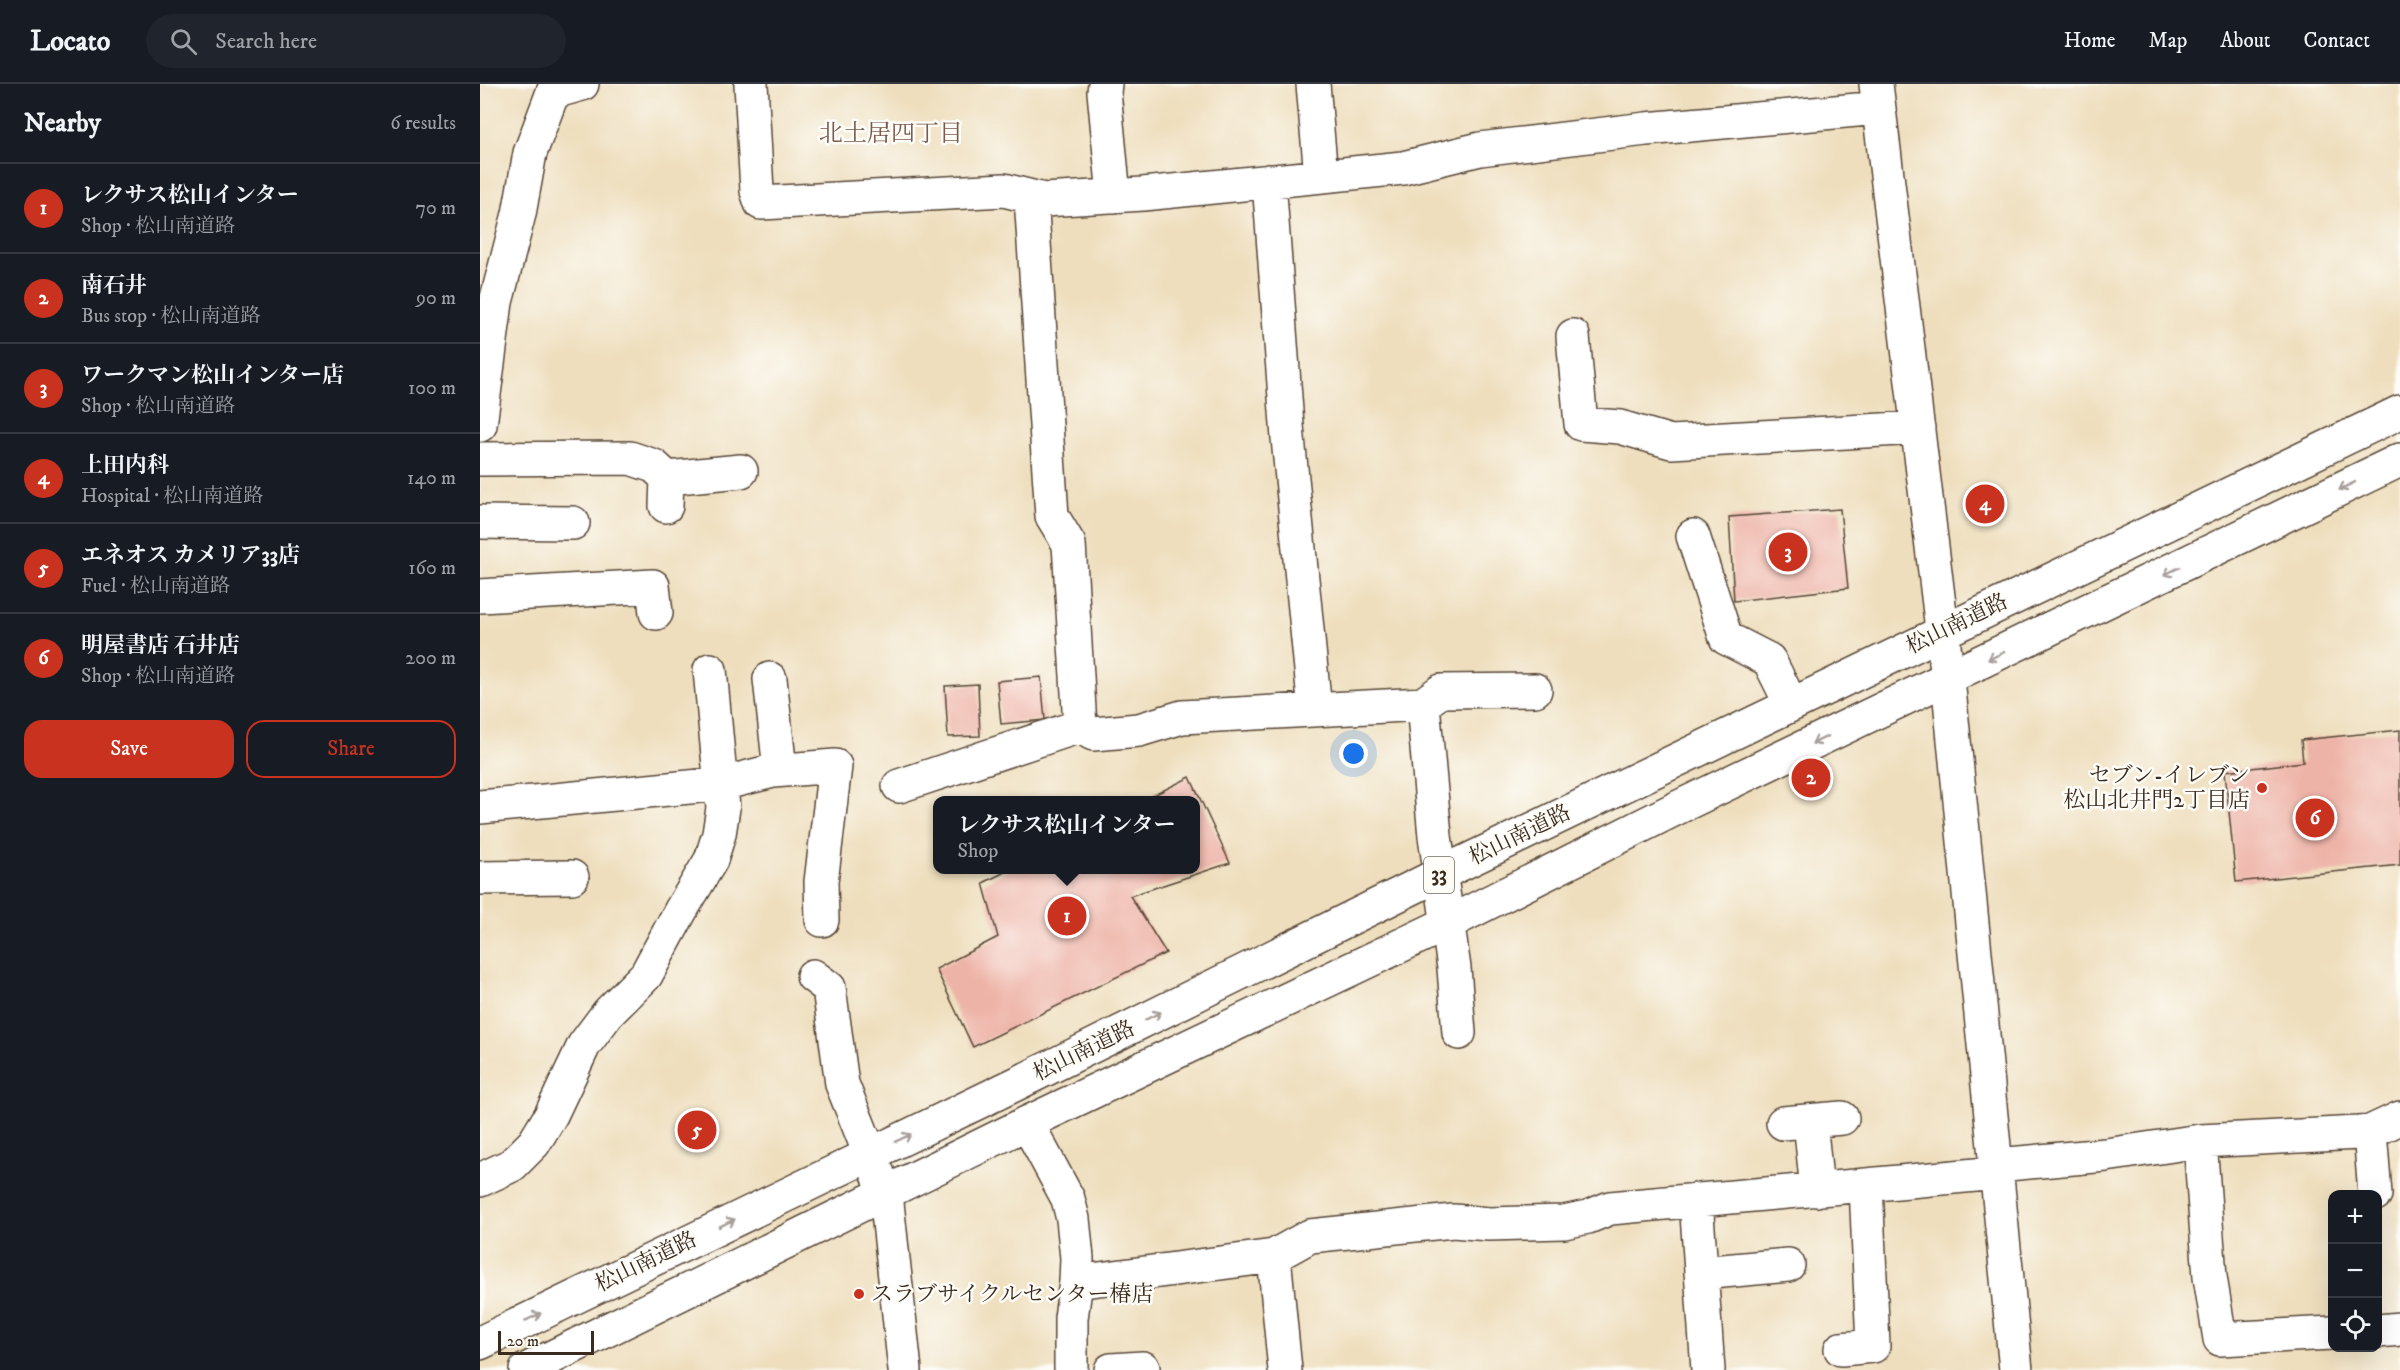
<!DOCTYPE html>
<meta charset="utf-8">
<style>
:root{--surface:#171b24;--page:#20242c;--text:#f1f3f6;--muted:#9ea1a6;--line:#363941;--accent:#c8321e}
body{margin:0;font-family:"IM FELL DW Pica","Noto Serif JP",serif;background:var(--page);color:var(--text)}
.controls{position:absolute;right:18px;bottom:18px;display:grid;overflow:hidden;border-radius:12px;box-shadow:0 6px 24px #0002}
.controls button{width:54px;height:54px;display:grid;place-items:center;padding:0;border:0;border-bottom:2px solid var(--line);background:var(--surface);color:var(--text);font:30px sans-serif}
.scale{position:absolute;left:18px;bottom:15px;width:96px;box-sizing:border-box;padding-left:6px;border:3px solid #3b2a1e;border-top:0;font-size:16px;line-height:21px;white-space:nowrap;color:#3b2a1e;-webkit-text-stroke:4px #fdfcf7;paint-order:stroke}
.you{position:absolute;left:874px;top:670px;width:21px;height:21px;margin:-15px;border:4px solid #fff;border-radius:50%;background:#1a73e8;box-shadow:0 0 0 9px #1a73e833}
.badge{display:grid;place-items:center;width:39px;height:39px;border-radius:50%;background:var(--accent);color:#fff;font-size:20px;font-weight:700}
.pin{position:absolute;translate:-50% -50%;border:3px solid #fff;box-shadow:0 2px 6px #0006}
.popup{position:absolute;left:453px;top:712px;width:267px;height:78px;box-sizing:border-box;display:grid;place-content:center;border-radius:12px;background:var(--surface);filter:drop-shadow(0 2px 4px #0005);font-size:20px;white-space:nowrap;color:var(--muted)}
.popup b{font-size:22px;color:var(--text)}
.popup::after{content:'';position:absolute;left:50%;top:100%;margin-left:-12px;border:12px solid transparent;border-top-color:var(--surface)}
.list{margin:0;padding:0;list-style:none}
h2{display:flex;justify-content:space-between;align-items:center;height:78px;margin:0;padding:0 24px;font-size:26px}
h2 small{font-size:20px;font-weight:400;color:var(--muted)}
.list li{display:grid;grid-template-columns:39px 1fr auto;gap:18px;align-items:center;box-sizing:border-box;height:90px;padding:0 24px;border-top:2px solid var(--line)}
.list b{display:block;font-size:22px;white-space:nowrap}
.list p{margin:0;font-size:20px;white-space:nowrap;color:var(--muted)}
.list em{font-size:20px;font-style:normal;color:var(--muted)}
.actions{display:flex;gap:12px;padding:18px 24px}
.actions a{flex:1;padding:14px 0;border:2px solid var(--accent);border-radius:18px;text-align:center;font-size:21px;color:var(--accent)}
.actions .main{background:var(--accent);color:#fff}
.icon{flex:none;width:33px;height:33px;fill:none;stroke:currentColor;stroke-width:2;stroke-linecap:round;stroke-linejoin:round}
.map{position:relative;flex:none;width:1920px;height:1286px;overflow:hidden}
header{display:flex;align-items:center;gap:36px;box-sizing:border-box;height:84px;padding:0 30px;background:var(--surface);border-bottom:2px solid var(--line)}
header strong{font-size:28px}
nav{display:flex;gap:33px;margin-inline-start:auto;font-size:21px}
.search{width:420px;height:54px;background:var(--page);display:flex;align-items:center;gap:15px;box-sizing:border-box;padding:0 21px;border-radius:33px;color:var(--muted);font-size:22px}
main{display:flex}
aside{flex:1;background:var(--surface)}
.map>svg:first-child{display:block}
</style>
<header>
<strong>Locato</strong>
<div class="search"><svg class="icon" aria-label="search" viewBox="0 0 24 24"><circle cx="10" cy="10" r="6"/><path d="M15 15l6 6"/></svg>Search here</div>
<nav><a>Home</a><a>Map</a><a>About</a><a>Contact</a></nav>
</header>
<main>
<aside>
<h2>Nearby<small>6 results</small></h2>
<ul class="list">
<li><span class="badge">1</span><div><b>レクサス松山インター</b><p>Shop · 松山南道路</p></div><em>70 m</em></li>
<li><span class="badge">2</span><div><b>南石井</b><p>Bus stop · 松山南道路</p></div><em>90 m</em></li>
<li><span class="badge">3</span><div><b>ワークマン松山インター店</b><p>Shop · 松山南道路</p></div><em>100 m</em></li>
<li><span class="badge">4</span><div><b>上田内科</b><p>Hospital · 松山南道路</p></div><em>140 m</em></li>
<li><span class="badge">5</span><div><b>エネオス カメリア33店</b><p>Fuel · 松山南道路</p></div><em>160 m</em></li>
<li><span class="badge">6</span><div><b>明屋書店 石井店</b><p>Shop · 松山南道路</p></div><em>200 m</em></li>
</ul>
<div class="actions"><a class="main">Save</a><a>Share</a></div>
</aside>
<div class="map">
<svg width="1920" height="1286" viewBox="0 0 1920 1286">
<rect width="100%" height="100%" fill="#fdfcf7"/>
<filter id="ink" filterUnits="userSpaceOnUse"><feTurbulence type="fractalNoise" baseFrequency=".0167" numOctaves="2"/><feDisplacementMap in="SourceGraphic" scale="12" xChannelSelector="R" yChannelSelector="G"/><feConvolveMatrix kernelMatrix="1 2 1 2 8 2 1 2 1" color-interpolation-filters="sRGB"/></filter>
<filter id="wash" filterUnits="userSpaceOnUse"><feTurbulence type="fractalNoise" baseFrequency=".008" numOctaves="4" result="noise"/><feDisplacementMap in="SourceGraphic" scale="24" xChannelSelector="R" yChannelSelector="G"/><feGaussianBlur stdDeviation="1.35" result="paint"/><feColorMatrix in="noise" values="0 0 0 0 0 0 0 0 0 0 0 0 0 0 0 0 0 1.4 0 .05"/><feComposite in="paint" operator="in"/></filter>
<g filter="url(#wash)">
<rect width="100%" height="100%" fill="#eedebd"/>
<g id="blocks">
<!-- building -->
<path fill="#eeb3a7" d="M 1360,425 L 1368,504 L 1254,517 L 1249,433 Z
M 561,593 L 565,636 L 521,640 L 517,597 Z
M 498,600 L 500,652 L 468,653 L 465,602 Z
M 1920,646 L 1920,781 L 1756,798 L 1745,687 L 1823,678 L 1821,656 Z
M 710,693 L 750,779 L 650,812 L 686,869 L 493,963 L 456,885 L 518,853 L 503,799 L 529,786 L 716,786 L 716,716 L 664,716 Z"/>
</g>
</g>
<g filter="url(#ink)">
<use href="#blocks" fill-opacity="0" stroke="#564536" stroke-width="1.5"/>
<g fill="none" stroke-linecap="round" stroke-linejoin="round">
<!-- minor casing -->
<g stroke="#564536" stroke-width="36">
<path id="minor" d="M 271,0 L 277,107 L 281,119 L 524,106 L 564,116 L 663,110 L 923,84 L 1000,65 L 1166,45 L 1399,24
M 625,0 L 624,8 L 634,112
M 833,0 L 841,92
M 1396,0 L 1468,595 L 1536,1286
M 789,97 L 808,354 L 835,626
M 1093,252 L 1101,340 L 1140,343 L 1191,358 L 1438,344
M 0,341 L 16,218 L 39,130 L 50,69 L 73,8 L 102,0
M 0,375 L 150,374 L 174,382 L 187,394 L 261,387
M 186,422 L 187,394
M 0,438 L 93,439
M 1213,452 L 1246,554 L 1289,576 L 1311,620
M 0,512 L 173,502 L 176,529
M 290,595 L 300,686
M 943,620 L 955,752 L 974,884 L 979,949
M 600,642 L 613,650 L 659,646 L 702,633 L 943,620 L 961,607 L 1055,606
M 419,702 L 600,642 L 589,460 L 572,432 L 551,113
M 0,723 L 241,700 L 293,687 L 355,682 L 341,798 L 342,836
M 0,794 L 92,793
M 333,892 L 349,904 L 362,1000 L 406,1110 L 425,1286
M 1330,1037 L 1337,1106
M 547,1039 L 588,1115 L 593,1135 L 597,1174 L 596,1198 L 591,1234 L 591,1286
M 1303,1039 L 1362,1034
M 1890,1048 L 1895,1110
M 1720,1057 L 1730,1193 L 1740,1255 L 1852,1249
M 1517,1081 L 1626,1071 L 1720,1057 L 1879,1049 L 1890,1048 L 1920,1034
M 0,1096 L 32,1081 L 54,1059 L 71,1031 L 104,961 L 128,929 L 166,891 L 201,826 L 231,776 L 239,750 L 243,724 L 230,586
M 1216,1116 L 1228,1286
M 794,1172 L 805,1286
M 1221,1189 L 1308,1181
M 596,1198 L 794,1172 L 830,1152 L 973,1137 L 1009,1140 L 1084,1138 L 1108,1133 L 1130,1124 L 1518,1089
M 1898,1247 L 1920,1245
M 1361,1265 L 1393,1262 L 1386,1101
M 631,1286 L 663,1284"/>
</g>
<!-- highway casing -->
<g stroke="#564536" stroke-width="36">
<path id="highway" d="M 0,1259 L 536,1000 L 960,790 L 1920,328
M 46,1286 L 547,1039 L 966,840 L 1201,722 L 1920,376"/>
</g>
<!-- minor -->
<use href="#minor" stroke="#fff" stroke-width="33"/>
<!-- highway -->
<use href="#highway" stroke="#fff" stroke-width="33"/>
</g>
<!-- one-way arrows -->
<defs><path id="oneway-shaft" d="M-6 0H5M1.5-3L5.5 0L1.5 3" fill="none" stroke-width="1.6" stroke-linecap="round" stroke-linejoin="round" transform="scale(1.5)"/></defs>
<g stroke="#a79f9a">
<use href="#oneway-shaft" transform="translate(1867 402) rotate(154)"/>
<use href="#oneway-shaft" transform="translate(1692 487) rotate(154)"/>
<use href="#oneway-shaft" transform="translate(1516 572) rotate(154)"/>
<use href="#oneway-shaft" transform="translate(1340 656) rotate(155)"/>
<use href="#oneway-shaft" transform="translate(673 932) rotate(-26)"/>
<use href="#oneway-shaft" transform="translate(423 1054) rotate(-25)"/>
<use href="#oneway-shaft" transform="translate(247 1139) rotate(-26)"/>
<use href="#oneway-shaft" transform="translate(53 1233) rotate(-26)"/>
</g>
</g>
<!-- markers -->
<g fill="#c8321e" stroke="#fdfcf7" stroke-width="2">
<circle cx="1782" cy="704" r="6"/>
<circle cx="379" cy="1210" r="6"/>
</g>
<g text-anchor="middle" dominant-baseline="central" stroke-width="5" stroke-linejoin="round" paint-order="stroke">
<!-- shield labels -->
<rect fill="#fdfcf7" stroke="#75695f" stroke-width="1.5" x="944" y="773" width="30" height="36" rx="4.5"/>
<g font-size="21" font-weight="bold" fill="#3b2a1e">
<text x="959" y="791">33</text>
</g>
<!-- street labels -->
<g font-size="22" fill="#3b2a1e" stroke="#fdfcf7">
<text transform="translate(1477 540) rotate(-26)">松山南道路</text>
<text transform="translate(1040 751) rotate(-26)">松山南道路</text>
<text transform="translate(604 967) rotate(-26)">松山南道路</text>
<text transform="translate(166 1178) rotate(-26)">松山南道路</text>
</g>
<!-- poi labels -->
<g font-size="22" fill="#3b2a1e" stroke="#fdfcf7" text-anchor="end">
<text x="1770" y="691">セブン-イレブン<tspan x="1770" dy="25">松山北井門2丁目店</tspan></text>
<text x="391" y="1210" text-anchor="start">スラブサイクルセンター椿店</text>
</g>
<!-- neighbourhood labels -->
<g font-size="24" fill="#7a5a4e" stroke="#fdfcf7">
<text x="411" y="50">北土居四丁目</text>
</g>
</g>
</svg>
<div class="controls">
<button>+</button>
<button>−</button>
<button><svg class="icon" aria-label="locate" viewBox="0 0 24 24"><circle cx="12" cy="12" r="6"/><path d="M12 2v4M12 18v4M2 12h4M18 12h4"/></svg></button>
</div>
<div class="scale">20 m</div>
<div class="you"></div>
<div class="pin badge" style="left:587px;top:832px">1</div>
<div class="popup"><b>レクサス松山インター</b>Shop</div>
<div class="pin badge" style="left:1331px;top:694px">2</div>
<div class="pin badge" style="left:1308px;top:468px">3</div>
<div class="pin badge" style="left:1505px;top:420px">4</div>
<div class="pin badge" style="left:217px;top:1046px">5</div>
<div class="pin badge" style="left:1835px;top:734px">6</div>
</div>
</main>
